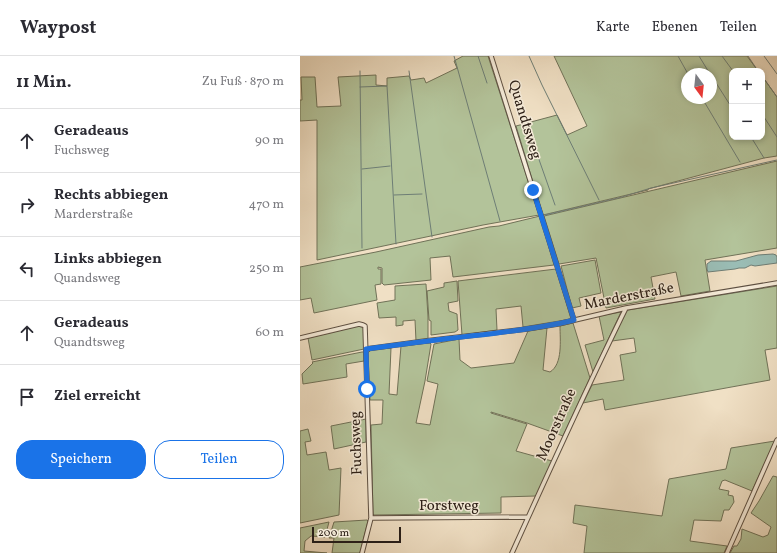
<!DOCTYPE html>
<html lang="de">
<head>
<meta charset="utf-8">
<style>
  body { margin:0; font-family:Vollkorn,serif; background:#f7f7f7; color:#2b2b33 }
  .controls { position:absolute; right:12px; top:12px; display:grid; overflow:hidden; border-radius:8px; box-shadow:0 2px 6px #0003 }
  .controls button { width:36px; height:36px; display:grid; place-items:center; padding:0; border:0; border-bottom:1px solid #e1e1e2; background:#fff; color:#2b2b33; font:20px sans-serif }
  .compass { position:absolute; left:381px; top:12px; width:36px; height:36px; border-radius:50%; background:#fff; box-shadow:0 2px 6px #0003; rotate:165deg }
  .scale { position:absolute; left:12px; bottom:10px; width:89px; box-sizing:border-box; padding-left:4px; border:2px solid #2d2017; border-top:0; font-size:11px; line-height:14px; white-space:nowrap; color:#2d2017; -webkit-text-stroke:3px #f5ebd9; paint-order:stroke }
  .stop { position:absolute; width:12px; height:12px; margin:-9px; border:3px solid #1a73e8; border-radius:50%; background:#fff }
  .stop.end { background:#1a73e8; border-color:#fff; box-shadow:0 1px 4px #0008 }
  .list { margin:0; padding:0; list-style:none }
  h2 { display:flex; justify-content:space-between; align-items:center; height:52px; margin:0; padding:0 16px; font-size:17px }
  h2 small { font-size:13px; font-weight:400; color:#7c7c81 }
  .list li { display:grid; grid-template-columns:26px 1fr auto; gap:12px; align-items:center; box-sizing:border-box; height:64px; padding:0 16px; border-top:1px solid #e1e1e2 }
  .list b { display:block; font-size:15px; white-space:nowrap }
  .list p { margin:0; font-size:13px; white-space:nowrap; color:#7c7c81 }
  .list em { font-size:13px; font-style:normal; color:#7c7c81 }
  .actions { display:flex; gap:8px; padding:12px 16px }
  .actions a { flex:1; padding:9px 0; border:1px solid #1a73e8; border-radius:16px; text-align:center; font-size:14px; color:#1a73e8 }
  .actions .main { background:#1a73e8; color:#fff }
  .icon { flex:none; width:22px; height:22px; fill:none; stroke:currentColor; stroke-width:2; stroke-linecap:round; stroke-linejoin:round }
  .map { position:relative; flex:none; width:477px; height:497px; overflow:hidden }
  header { display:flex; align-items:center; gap:24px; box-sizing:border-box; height:56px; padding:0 20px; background:#fff; border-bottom:1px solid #e1e1e2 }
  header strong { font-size:19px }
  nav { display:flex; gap:22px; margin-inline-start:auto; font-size:14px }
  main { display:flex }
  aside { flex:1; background:#fff }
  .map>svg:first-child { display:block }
</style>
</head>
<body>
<header>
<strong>Waypost</strong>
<nav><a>Karte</a><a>Ebenen</a><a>Teilen</a></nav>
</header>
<main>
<aside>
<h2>11 Min.<small>Zu Fuß · 870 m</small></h2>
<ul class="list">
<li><svg class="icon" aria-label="ahead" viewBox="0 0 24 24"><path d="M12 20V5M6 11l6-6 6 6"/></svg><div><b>Geradeaus</b><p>Fuchsweg</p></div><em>90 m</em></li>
<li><svg class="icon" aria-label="right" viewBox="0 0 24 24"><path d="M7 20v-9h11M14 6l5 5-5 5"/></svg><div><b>Rechts abbiegen</b><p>Marderstraße</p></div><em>470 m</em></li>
<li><svg class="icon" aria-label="left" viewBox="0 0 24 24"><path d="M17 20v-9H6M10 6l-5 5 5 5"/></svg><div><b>Links abbiegen</b><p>Quandsweg</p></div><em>250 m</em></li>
<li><svg class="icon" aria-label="ahead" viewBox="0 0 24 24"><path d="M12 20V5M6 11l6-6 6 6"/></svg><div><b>Geradeaus</b><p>Quandtsweg</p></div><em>60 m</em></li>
<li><svg class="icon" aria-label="arrive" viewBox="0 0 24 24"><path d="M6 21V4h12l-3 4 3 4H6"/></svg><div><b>Ziel erreicht</b></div></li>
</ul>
<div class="actions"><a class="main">Speichern</a><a>Teilen</a></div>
</aside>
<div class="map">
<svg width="477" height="497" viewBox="0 0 477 497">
  <rect width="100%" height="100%" fill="#f0e0c5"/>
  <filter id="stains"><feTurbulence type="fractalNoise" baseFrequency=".005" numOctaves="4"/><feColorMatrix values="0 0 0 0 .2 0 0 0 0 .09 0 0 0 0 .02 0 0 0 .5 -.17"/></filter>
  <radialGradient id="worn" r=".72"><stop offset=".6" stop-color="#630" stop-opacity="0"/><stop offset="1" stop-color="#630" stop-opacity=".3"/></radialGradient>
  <path fill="#b3c39a" stroke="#707258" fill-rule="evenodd" d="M163,0h25l51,159 -56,10 -166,35v-140l-17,1v-21h2l-1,-23h14l2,30 24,-1 -3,-29 38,-2v10l11,1v-8l22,-2 2,4 13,-2 2,5 31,-15 -3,-7z
    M254,0h193l11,15h-26v66h30v-61l15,21v59l-13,2 -116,31v1l-105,25 -27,-89 41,-11 10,20 20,-9zM387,18h24v24h-24z
    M477,105v87l-72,12 5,31 -29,5 -5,-24 -25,5 4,22 -49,9 -10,-50 -37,6 -15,-48z
    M240,160l14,49 -101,12 -3,-21 -20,2 1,22 -47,5 -2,-2v-15l-4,-1v2h3v15l-6,1 2,15 -63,13 -3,-15 -11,2v-33l76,-15 113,-25 10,-1z
    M295,204l6,33 -22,5 2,8 -9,2 -11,-42z
    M256,213l15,50 -48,8 -2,-21 -25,3 1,21 -35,5 -4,-54z
    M157,225l1,20 -10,2 1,8 8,3 1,16 -3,2 -24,3v-14l-2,-1 -2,-29 17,-4v-4z
    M126,228l2,33v22l-12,2 -1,-21 -12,1v4l-7,1v-9l-17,1 -2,-15 18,-3v-14z
    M477,230v62l-12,2 5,30 -165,30 -2,-11 -20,4 9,-18 32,-5 -4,-25 16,-3 -2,-14 -22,3 14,-29 2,-2z
    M321,256l-28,60 -8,-27 19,-5 -5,-24z
    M273,267l17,55 -27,58 -36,-13 -36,-11v1l36,11 -11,27 36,10 -16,35 -35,1v16l-127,2 -1,-1 -2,-89 11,-1 1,-24h-13l-2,-47 3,-3 20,-2 -2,46 8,1 4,-49 29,-3 1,1 -6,37 -9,42 14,2 8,-41 -11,-3 7,-37 25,-5 1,21 11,8 43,-5 14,-32 19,-3 -4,42 7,2c13,-8 10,-32 10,-46z
    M58,270l4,1 2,1v21l-52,11 -4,-22z
    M62,296h2v9l-18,3 1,13 -44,7 -1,-10 11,-11 -1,-1z
    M66,363v23l-32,7 -3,-23z
    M8,373l3,12 -6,1 2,13 19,-3 3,18 12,-2 -2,47 -39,8v-92z
    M475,385l-23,50 -27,-11 -3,1 -3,8 10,2 -1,4 5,1 1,6 -5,8h-5l-3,11 -27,-1 -4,21 37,5 -3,7h-140l3,-27 -14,-3 2,-18 87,11 7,-37 57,-10 5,-21z
    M473,420l4,1v76h-47l4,-7h3l4,-7 1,-10 21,8 5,-2 3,-8 -20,-14 8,-12z
    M67,464l1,1 -8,32h-28l2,-15h-5l5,-16z
    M29,466l-4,15 -14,-1 -6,5 -1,10 23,2h-27v-25z"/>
  <path fill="#9abdb5" stroke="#6e7e76" d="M473,198l3,1 1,2v6l-22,3 -4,-1 -6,3h-6l-4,1 -27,3 -1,-3v-5l4,-3h25l22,-6z"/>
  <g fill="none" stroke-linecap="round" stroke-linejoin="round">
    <path stroke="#6e7e76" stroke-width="1" d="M154,0l46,165
      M178,0l9,27
      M229,0l13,29 57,115
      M378,0l10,18
      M399,0l11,18
      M422,0l11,15
      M448,0l10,15
      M464,0l13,18
      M60,15l2,177
      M109,15l23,166
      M411,19l21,33
      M462,20l15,21
      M60,31l27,-1 9,158
      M402,42l38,64
      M462,58l15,23
      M230,78l25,71
      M451,81l13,21
      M62,113l28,-3
      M94,139l28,-1
      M245,159l77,-18 29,-9 126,-28"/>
    <g stroke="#5e5042" stroke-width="5.5">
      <path id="street" d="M191,0l83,264
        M0,282l59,-14 4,1 2,1 6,192 -9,35
        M66,293l59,-8 102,-12 31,-5 68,-16 151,-25
        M71,462l157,-1
        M212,497c37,-82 74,-164 114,-245
        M427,497l50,-113"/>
    </g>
    <use href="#street" stroke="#f5ebd9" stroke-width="3.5"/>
  </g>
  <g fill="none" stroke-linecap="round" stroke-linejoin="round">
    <path stroke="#1a73e8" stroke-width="5" d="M67,333l-1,-40c38,-5 76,-10 114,-14 31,-4 63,-7 94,-15l-41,-130"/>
  </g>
  <g text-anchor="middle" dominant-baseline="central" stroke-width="3" stroke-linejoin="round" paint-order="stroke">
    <g font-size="15" fill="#2d2017" stroke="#f5ebd9">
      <text transform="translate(224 64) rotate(73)">Quandtsweg</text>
      <text transform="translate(329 241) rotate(-11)">Marderstraße</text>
      <text transform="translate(257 369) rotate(-66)">Moorstraße</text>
      <text transform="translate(57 387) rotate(-92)">Fuchsweg</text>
      <text x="149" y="450">Forstweg</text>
    </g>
  </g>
  <rect width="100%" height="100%" filter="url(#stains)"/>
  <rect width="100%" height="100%" fill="url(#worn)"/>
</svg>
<div class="controls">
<button>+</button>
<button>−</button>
</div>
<svg class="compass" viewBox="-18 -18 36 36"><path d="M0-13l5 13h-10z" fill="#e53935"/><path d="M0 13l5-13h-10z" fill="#7c7c81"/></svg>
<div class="scale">200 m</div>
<div class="stop" style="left:67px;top:333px"></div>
<div class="stop end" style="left:233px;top:134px"></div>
</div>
</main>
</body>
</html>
